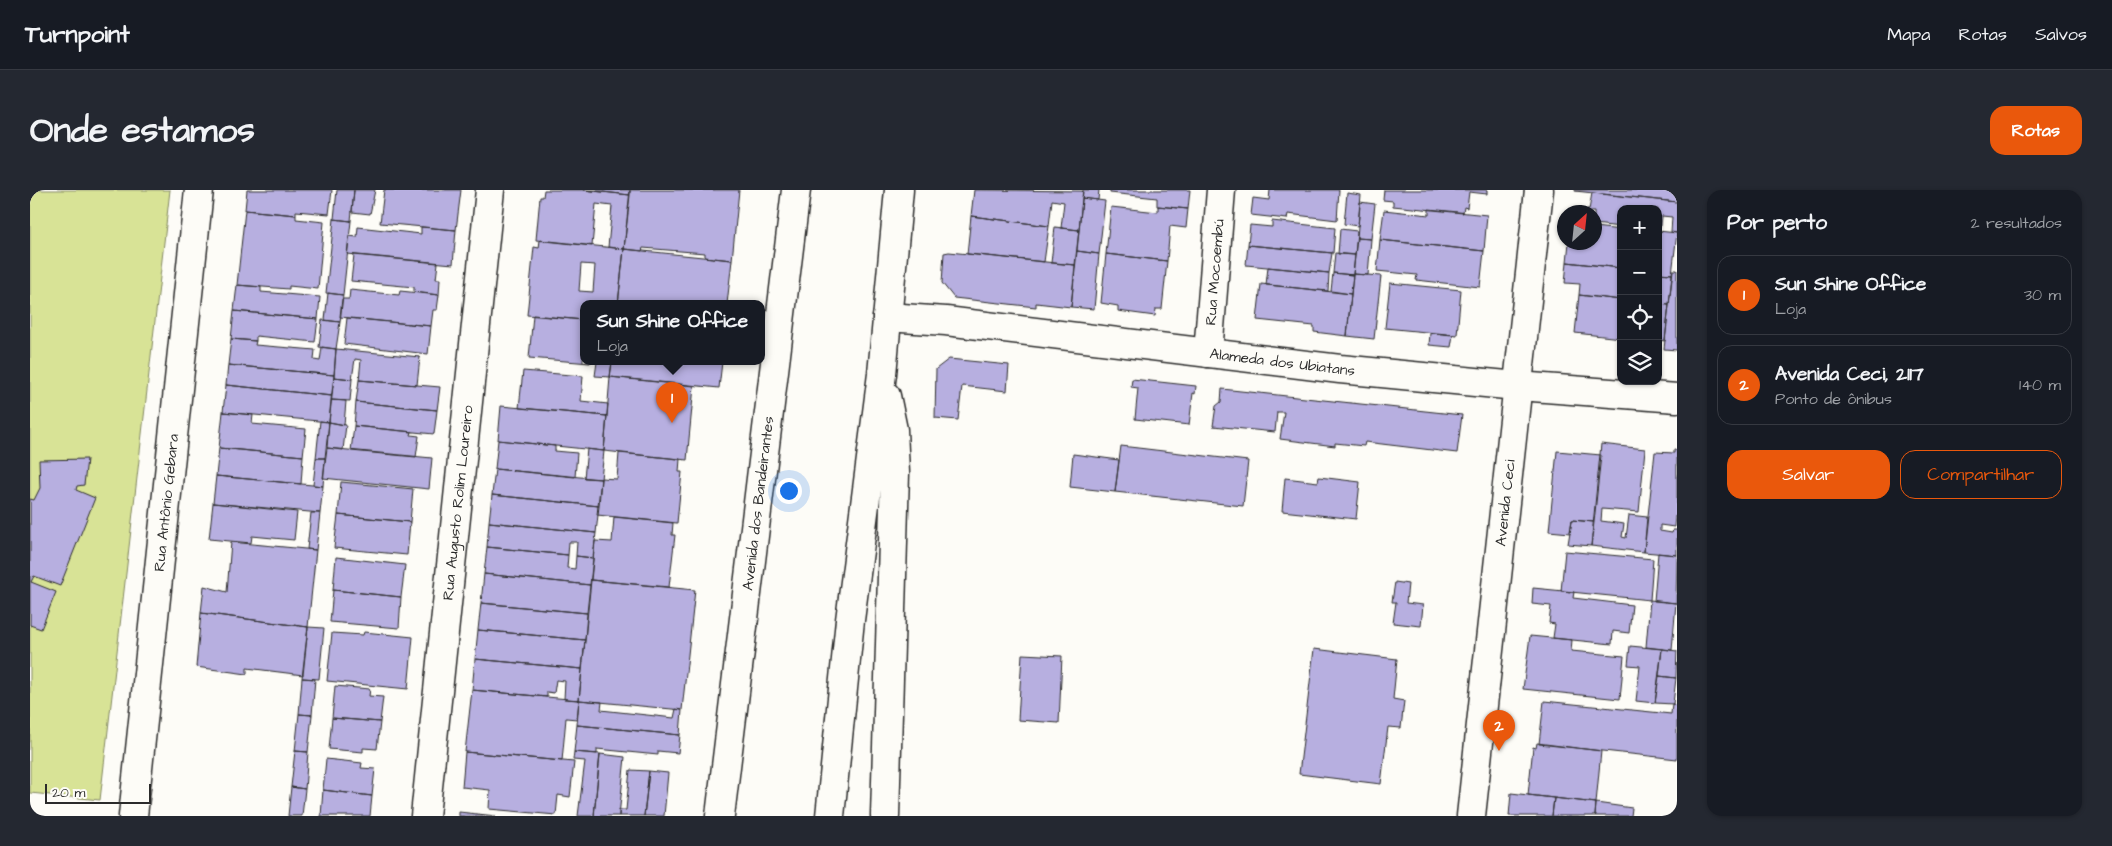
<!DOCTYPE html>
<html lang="pt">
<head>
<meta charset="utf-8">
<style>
  body { margin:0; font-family:"Architects Daughter",sans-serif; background:#242831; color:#f1f3f6 }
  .controls { position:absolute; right:15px; top:15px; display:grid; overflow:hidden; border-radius:10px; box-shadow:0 1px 4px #0004 }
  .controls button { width:45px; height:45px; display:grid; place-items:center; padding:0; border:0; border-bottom:1px solid #363941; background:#171b24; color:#f1f3f6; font:25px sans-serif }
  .compass { position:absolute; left:1527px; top:15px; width:45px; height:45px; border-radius:50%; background:#171b24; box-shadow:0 1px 4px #0004; rotate:27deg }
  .scale { position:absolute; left:15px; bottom:12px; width:106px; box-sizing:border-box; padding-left:5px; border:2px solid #2b2b2b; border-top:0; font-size:14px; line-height:18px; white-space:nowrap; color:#2b2b2b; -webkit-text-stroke:4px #fdfcf7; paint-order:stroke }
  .you { position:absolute; left:758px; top:300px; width:18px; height:18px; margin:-12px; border:4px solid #fff; border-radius:50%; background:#1a73e8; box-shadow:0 0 0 8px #1a73e833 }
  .badge { display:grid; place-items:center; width:32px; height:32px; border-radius:50%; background:#ea580c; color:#fff; font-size:16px; font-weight:700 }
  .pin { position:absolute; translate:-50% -41px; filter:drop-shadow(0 1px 2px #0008) }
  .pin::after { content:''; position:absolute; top:26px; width:18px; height:15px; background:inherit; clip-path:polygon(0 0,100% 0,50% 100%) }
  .popup { position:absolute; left:550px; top:110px; width:185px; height:65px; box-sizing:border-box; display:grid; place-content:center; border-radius:10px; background:#171b24; filter:drop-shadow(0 1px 4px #0005); font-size:16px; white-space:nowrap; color:#9ea1a6 }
  .popup b { font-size:19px; color:#f1f3f6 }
  .popup::after { content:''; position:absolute; left:50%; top:100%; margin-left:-10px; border:10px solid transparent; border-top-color:#171b24 }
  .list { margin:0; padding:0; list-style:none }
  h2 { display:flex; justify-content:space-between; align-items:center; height:65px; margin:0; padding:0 20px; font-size:21px }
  h2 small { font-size:16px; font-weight:400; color:#9ea1a6 }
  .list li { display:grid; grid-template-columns:32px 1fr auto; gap:15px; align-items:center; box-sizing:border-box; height:80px; margin:0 10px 10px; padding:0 10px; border:1px solid #363941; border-radius:15px }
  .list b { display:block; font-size:19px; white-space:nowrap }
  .list p { margin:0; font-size:16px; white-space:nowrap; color:#9ea1a6 }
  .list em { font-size:16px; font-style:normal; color:#9ea1a6 }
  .actions { display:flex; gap:10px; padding:15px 20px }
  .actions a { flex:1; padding:11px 0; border:1px solid #ea580c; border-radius:15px; text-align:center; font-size:18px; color:#ea580c }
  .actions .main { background:#ea580c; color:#fff }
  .icon { flex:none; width:28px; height:28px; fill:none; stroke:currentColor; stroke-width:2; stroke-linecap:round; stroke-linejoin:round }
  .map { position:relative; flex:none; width:1647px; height:626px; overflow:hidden; border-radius:15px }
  header { display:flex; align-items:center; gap:30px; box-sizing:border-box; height:70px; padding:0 25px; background:#171b24; border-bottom:1px solid #363941 }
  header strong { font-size:24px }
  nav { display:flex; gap:28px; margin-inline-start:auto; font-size:18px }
  .intro { display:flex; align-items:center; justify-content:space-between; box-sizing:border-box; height:120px; padding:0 30px }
  h1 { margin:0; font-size:35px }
  .button { padding:12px 22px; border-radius:15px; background:#ea580c; color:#fff; font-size:18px; font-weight:700 }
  main { display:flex; gap:30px; padding:0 30px }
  aside { flex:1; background:#171b24; border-radius:15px; box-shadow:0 1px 4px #0004 }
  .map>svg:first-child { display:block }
</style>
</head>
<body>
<header>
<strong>Turnpoint</strong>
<nav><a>Mapa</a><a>Rotas</a><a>Salvos</a></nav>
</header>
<div class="intro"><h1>Onde estamos</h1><a class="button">Rotas</a></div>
<main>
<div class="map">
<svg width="1647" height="626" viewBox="0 0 1647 626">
  <rect width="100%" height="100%" fill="#fdfcf7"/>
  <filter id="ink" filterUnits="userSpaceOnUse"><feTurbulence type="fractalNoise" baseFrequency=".02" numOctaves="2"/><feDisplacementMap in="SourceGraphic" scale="10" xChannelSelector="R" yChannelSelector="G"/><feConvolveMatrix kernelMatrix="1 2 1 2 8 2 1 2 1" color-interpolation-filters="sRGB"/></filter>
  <g filter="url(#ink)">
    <path fill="#d8e396" stroke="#828760" d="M0,0h140l-70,610 -70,-7z"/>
    <path fill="#b7afe0" stroke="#2b2b2b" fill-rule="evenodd" d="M217,0h85l-3,24 -33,-3v4l-51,-5z
      M307,0h17l-3,31 -17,-2z
      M324,0h21l-5,24 -18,-2z
      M354,0h77l-5,40 -76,-7z
      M514,0h40l46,5 -6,54 -16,-2 4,-41 -16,-2 -4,42 -56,-6 4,-43h3z
      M554,0h46v5z
      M600,0h109l-7,70 -27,-3v-4l-62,-5 -1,3 -18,-2z
      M944,0l109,1 -4,39 -18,-2 3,-26 -12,-2 -3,26 -78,-10z
      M1069,0l-1,10 -16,-2 1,-8z
      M1080,0h80l-2,19 -31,-3v-8l-47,-5z
      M1240,0h69l-2,30 -49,-6 -1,5 -36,-4 2,-17 16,2z
      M1354,0h103v4l-18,-2 -2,16 -3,-1 -1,6 -70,-7v-5l-10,-1z
      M1545,0h102v12l-102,-11z
      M1317,3l14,2 -3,31 -14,-2z
      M1562,3l85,9v31l-6,-1 1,-15 -10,-1 -1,10h-3v-17h-37v18l-27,-3v-12h-22l1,-4 16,2z
      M1052,8l23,3 -6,53 -22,-3z
      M1330,12l15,2 -4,35 -14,-1z
      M1128,16l30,3 -2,19 -16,-2 -3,35 -61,-7 5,-47 47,5z
      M1399,19l58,6 -3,36 -104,-11 4,-30 45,5z
      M215,20l51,5v4l28,3 -6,67 -29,-3v3l-52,-4z
      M941,26l78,10 -5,36 -77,-8z
      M304,29l17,2 -8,74 -17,-2z
      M1242,31l63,7 -2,25 -85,-8 2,-20 22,2z
      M328,37l63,7v-7l35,3 -3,34 -106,-10 2,-18 8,1z
      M1025,37l24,3 -4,35 -24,-2z
      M1564,37l27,3v38l-54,-6 2,-20h25z
      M1310,39l17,2 -2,24 -17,-1z
      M1628,41l19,2 -5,41 -14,-1z
      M1327,48l14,1 -3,36 -15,-1z
      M510,50l84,9 -6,55h-35v16l-56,-5 7,-68 5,1zM551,74l14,1 -2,27 -14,-1z
      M1350,50l104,11 -4,36 -64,-7 1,-5 -40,-4z
      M1218,55l84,8 -3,20 -83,-8z
      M594,59l108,11 -5,44h-109z
      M1047,61l22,3 -5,55 -23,-2z
      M919,62l126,13 -4,42 -35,-4v4l-82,-9 -12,-15 2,-30z
      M1305,63l20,2 -2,20 -20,-2z
      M1076,64l61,7 -5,48h-6l-1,7 -37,-5v-5l-17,-3z
      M324,65l84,8 -2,16h4l-1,16 -25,-3v-5l-63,-6z
      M1537,72l54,6v32l-42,-5 1,-11 -15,-1z
      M1238,77l61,6 -1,18 -62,-6z
      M1643,80h4v80l-13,-1z
      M1303,83l20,2 -2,19 -20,-3z
      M1628,83l14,1 -3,31 -11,-1z
      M1323,84l28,2 -7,63 -27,-3z
      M1360,93l71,7 -4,45 -72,-7z
      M1231,94l90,10 -4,42 -33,-4v-6l-57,-6z
      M207,95l24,2v5l59,5 -2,22 -84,-8z
      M320,100l49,5 1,-4 39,4 -2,15h-4l-2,16 -91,-9 2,-18h7z
      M298,103l15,2 -3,27 -15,-2z
      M1549,105l42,5v38l-46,-5z
      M1628,114l11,1 -4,36 -7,-1z
      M204,121l84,8 -3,23 -59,-6v5l-25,-2z
      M503,125l50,5v42h8l-1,1 -61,-5z
      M317,128l84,8 -3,28 -84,-10z
      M292,130l18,2 -4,27 -17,-2z
      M1400,143l23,2 -2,12 -22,-2z
      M201,149l25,2 -1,4 60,5 -1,10 6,1 2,-14 14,2 -2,26 -106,-10z
      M306,159l84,8 -3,28 -58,-5 2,-20 -6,-1 -3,20 -18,-2z
      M919,169l60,6 -2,26 -45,-5 -4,34 -23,-2 1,-49z
      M567,172h15l-2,15 -15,-1z
      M582,172h110l-3,26 -109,-11z
      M198,175l106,10 -2,21 -106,-11z
      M493,181l60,5 -2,25 27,3 -1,12 -88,-8z
      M304,187l18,2 -2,22 -19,-1z
      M580,187l84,9 -7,74 -83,-9z
      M1102,189l64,7 -1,8 -2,-1 -4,32 -54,-6 3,-31 -7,-1z
      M329,190l81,7 -3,23 -81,-8z
      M196,195l106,11 -3,26 -106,-10z
      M1192,199l240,26 -5,38 -92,-11 -1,4 -29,-3v3l-55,-7 4,-27h-7l-2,20 -62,-6 3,-20 5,-4z
      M301,210l15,1 -2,24 -15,-3z
      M326,212l81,8 -3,24 -80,-8z
      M471,216l106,10 -3,35 -106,-11z
      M193,222l30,3 -1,9 54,5 -3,27 -84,-8z
      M290,231l9,1 -4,36h-9z
      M299,232l17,3 -3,25 -16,-2z
      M324,236l58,6 -1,3 8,1 -3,21 -65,-6z
      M468,250l57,6v5l22,2 -2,24 -80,-8z
      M1571,254l44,5 -6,63 -37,-3 -1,12 23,3 -2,13 4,1 3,-23 18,2 -3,35 -53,-6z
      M1091,256l127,15 -5,45 -128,-14z
      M189,258l84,8 -2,28 -85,-8z
      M297,258l105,10 -3,31 -106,-11z
      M557,259l17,2 -3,28 -17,-1z
      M1644,260h3v67l-2,-1 -1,11 -14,-2v6l12,2 1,-3h4v25l-33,-3 11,-100 19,1z
      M1527,261l44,4 -7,67 -22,-2 -2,13 -21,-2z
      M589,263l61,6 -1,13h3l-5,51 -80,-8 4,-37 16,1z
      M1043,264l46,6 -4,32 -45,-5z
      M286,268h9l-2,28 -10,-1z
      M57,269l-3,26 -7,1 -1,4 19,8 -35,88 -26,-10 -3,6 25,10 -15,37 -11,-4v-126l4,1 6,-12 -1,-28z
      M465,279l106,10 -2,27 -107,-11z
      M186,286l107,10 -3,27 -107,-10z
      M1289,287l41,5 -4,37 -74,-8 3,-33 33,4z
      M311,292l72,7 -3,33 -72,-7z
      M462,305l107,11 -3,27 -107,-11z
      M183,313l84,9 -3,28 -42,-4 -1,7 -42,-4z
      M281,323h9l-4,37 -9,-1z
      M308,325l72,7 -3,33 -73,-7z
      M584,327l59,6 -1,12h3l-6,52 -78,-7 4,-39 17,1z
      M1542,330l22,2 -3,24 -23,-2z
      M459,332l107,11 -3,25 -17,-2 1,-14h-8l-1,13 -81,-8z
      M201,352l85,8 -8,77 -107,-14 3,-27 23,6z
      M457,357l81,8 -1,13 8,1 1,-13 17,2 -3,27 -106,-11z
      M1535,361l88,8 -3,41 -89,-9z
      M1628,363l19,2 -1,48 -22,-2z
      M306,367l69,8 -4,32 -68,-7z
      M454,384l106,11 -3,28 -106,-10z
      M561,390l104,10 -13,120 -103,-10z
      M1365,392l13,2 -2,19 17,2 -2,21 -28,-3 3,-21h-4z
      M1503,398l41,4 -1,6 59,7 -3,28 -16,-2 -1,13 -59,-6 2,-14 -6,-1 2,-17 -19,-2z
      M303,400l68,7 -2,31 -69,-6z
      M1620,410l26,3 -4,47 -26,-3z
      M451,413l106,10 -2,27 -107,-10z
      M171,423l107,14 -5,48 -56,-7v6l-51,-7z
      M278,437l16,1 -5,51 -17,-1z
      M448,440l107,10 -3,29 -107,-10z
      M334,442l49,5 -5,52 -81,-8 5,-48 31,2z
      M1500,446l42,4 -1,11 53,5 -4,43 -97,-10z
      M1600,456l32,3 -7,54 -19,-2 4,-35 -12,-1z
      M1284,459l83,10 -4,40 11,2 -3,27 -13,-1 -7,57 -82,-10z
      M1632,459l15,2 -1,27 -17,-2z
      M992,464l40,2 -3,67 -41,-3z
      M445,469l107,10 -3,31 -15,-1 1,-18 -9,-1 -2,13 -7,-1v5l-75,-7z
      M1629,486l17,2 -3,26 -18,-1z
      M272,488l13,1 -3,36 -13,-1z
      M305,496l35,3 -1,7 14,1 -3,25 -48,-4z
      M442,500l107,10 -2,19 -11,-1 -4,43 -97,-9z
      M549,510l23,2 -1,8 73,8 2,-9 6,1 -2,25 -103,-10z
      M1514,511l127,13 1,-10 5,1v54l-138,-15z
      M269,524l13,1 -4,37 -13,-1z
      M302,528l48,4 -3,27 -14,-1v4l-34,-3z
      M547,535l103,10 -2,18 -20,-2v4l-61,-6v5l-23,-2z
      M1507,553l64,8 -5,52 -68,-8 5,-48 3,1z
      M265,561l13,1 -3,37 -14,-2z
      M435,562l109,10 -4,35 -12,-2 -2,20 -67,-6 1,-19 -28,-3z
      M544,562l26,2 -6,62h-16l7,-55 -12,-1z
      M570,564l25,3 -6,59h-25z
      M296,569l36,4 -1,5 14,1 -3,27 -49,-6z
      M600,580l19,1 -5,45h-25v-6h7z
      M619,581l19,2 -4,43h-20z
      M261,597l14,2 -3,27h-14z
      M293,600l49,6 -2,20h-49z
      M1481,603l43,5 -2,18h-43z
      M1524,608l42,5 -1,13h-43z
      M1566,613l36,5 -1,8h-36z
      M429,622l37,4h-37z"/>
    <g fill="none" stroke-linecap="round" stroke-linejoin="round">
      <g stroke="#2b2b2b" stroke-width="31">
        <g id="minor">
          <path id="s1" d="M857,127l59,4 394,48 177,17 160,12"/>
          <path id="s2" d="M1178,163l13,-163"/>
          <path id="s3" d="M103,626l66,-626"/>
          <path id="s4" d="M395,626l65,-626"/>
        </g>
      </g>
      <g stroke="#2b2b2b" stroke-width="31">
        <g id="tertiary">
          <path id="s5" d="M1441,626l68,-626"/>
        </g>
      </g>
      <g stroke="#2b2b2b" stroke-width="31">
        <g id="trunk">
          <path id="s6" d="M690,626l76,-626"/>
          <path d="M800,626l20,-196 32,-246 17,-184"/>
          <path d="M855,626l10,-343 -2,-43 -7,-34"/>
        </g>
      </g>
      <use href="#minor" stroke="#fdfcf7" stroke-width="28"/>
      <use href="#tertiary" stroke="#fdfcf7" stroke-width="28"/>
      <use href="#trunk" stroke="#fdfcf7" stroke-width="28"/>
    </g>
  </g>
  <g text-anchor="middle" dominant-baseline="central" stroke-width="4" stroke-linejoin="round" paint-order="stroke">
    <g font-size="15" fill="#2b2b2b" stroke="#fdfcf7">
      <text stroke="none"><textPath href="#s2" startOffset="81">Rua Mocoembú</textPath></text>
      <text stroke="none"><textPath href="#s1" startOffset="398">Alameda dos Ubiatans</textPath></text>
      <text stroke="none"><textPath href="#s3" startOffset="315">Rua Antônio Gebara</textPath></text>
      <text stroke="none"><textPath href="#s4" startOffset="315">Rua Augusto Rolim Loureiro</textPath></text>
      <text stroke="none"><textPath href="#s6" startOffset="315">Avenida dos Bandeirantes</textPath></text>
      <text stroke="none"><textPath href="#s5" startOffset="315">Avenida Ceci</textPath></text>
    </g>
  </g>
</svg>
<div class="controls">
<button>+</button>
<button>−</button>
<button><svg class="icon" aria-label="locate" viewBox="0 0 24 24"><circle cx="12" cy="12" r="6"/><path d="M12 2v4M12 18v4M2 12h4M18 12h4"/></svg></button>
<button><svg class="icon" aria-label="layers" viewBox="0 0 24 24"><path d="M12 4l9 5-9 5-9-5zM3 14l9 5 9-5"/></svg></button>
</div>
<svg class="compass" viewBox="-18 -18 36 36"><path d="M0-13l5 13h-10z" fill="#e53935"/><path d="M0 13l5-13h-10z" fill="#9ea1a6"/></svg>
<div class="scale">20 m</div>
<div class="you"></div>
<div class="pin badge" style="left:642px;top:233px">1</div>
<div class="popup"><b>Sun Shine Office</b>Loja</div>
<div class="pin badge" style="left:1469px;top:561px">2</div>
</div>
<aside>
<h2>Por perto<small>2 resultados</small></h2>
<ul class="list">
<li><span class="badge">1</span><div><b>Sun Shine Office</b><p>Loja</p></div><em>30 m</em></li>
<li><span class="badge">2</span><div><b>Avenida Ceci, 2117</b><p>Ponto de ônibus</p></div><em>140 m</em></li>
</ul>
<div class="actions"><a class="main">Salvar</a><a>Compartilhar</a></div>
</aside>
</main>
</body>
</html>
